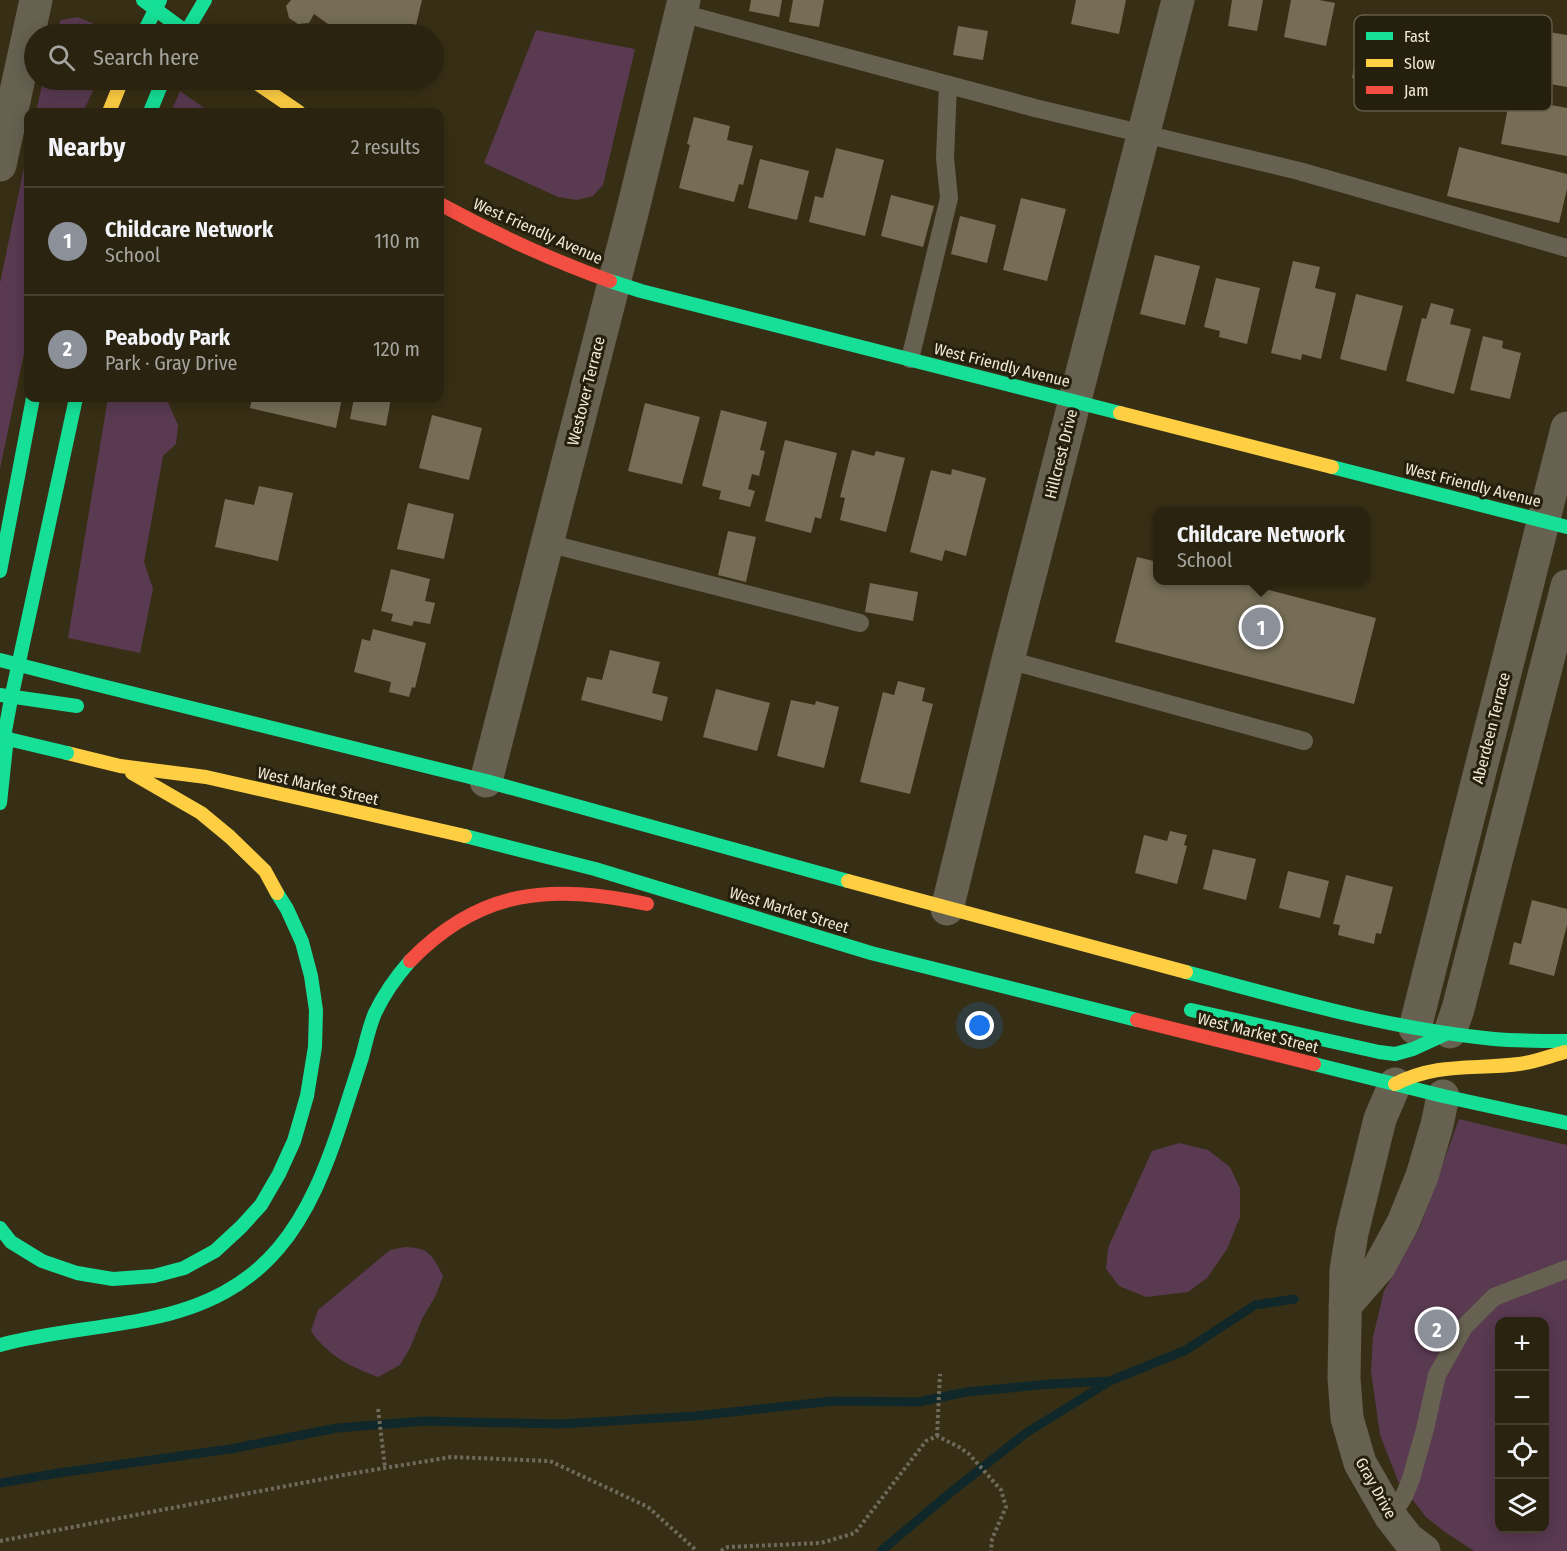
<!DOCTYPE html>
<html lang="en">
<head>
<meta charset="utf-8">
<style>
  body { margin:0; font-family:"Fira Sans Condensed",sans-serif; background:#352f1e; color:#f1f3f6 }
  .controls { position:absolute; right:18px; bottom:18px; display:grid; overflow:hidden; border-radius:12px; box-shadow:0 3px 15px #0003 }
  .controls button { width:54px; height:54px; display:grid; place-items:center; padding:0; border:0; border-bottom:2px solid #454030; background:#292310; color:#f1f3f6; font:30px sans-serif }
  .you { position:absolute; left:980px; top:1026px; width:21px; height:21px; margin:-15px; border:4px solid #fff; border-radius:50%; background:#1a73e8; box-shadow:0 0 0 9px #1a73e833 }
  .badge { display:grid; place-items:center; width:39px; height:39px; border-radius:50%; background:#8c9099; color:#fff; font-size:20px; font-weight:700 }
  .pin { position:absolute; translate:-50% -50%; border:3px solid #fff; box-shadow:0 2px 6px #0006 }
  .popup { position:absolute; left:1153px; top:507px; width:216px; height:78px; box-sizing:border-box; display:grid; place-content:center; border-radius:12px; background:#292310; filter:drop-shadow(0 2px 4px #0005); font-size:20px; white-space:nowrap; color:#a5a49f }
  .popup b { font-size:22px; color:#f1f3f6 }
  .popup::after { content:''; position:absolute; left:50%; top:100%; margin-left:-12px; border:12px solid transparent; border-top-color:#292310 }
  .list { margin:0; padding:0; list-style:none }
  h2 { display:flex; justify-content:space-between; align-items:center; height:78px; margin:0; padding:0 24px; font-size:26px }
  h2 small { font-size:20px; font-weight:400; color:#a5a49f }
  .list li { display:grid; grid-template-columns:39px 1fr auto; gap:18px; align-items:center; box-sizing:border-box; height:108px; padding:0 24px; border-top:2px solid #454030 }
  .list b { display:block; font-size:22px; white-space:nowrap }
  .list p { margin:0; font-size:20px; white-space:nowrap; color:#a5a49f }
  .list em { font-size:20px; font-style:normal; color:#a5a49f }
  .icon { flex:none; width:33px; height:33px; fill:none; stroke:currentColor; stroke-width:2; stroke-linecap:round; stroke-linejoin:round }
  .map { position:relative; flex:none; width:1567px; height:1551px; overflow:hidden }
  .search { position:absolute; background:#292310; box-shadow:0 3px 15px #0003; left:24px; top:24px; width:420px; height:66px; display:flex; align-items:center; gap:15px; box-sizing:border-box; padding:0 21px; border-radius:33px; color:#a5a49f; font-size:22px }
  .panel { position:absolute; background:#292310; box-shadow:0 3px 15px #0003; left:24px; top:108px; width:420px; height:294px; border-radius:12px }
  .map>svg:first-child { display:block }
</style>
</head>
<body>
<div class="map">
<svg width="1567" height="1551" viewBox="0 0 1567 1551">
  <rect width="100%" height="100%" fill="#372f15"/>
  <path fill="#593a51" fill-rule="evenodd" d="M78,17l16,7 14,10h-55l8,-14z
    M536,30l99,19 -32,136 -10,11 -16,4 -19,-3 -74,-34z
    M43,80h55l-15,32h-47z
    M180,91l30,21h-39z
    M28,148v186l-28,135v-186z
    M108,398h58l12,27 -2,19 -13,12 -19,106 9,27 -13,64 -72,-15z
    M1459,1119l108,26v406h-93l-29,-19 -19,-15 -28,-36 -18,-46 -9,-64 2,-34 11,-46 36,-64zM1500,1322h44v206h-44z
    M1179,1143l29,7 22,17 10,21v29l-13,32 -20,29 -19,14 -42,5 -27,-11 -13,-17 2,-21 44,-97z
    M405,1247c25,1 27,8 38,29l-7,19 -14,24 -12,29 -10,17 -22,12c-28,-11 -49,-20 -67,-46l7,-21 72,-60z"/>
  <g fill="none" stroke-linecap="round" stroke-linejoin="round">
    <path stroke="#102829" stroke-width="9" d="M0,1483l59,-10 171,-24 107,-21 87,-7 136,3 135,-8 138,-15 85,1 48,-10 85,-8 59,-3
      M881,1551l69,-58 76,-60 84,-52 76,-31 69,-45 39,-6"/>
  </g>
  <path fill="#756d55" d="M291,0h131l-8,34h-72l-28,-20 -5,9 -11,1 -9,-6 -3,-12z
    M751,0h31l-3,17 -30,-6z
    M793,0h31l-5,27 -30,-5z
    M1076,0h50l-7,34 -48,-10z
    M1232,0h31l-6,31 -29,-5z
    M1291,0h28l16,3 -9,43 -42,-9z
    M1363,14l53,10 -12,63 -52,-9z
    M958,26l30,5 -5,29 -30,-5z
    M1537,30l30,5v52l-39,-7z
    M1510,97l57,11v48l-66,-12z
    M694,117l36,9 -3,14 26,6 -10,39 -4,-1 -5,18 -55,-14 11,-43 -3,-1z
    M1459,147l108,27v15l-8,34 -112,-27z
    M836,148l48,12 -19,76 -56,-14 6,-26 8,2z
    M760,159l49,12 -12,49 -49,-12z
    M891,195l43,11 -11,41 -42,-11z
    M1021,198l45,11 -19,72 -44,-11z
    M960,216l36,9 -9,38 -36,-9z
    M1155,255l45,11 -15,59 -45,-11z
    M1293,261l27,6 -5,21 21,5 -15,66 -19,-5 -1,6 -30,-7z
    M1216,278l44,10 -13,56 -28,-7 1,-6 -16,-4z
    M1356,294l47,12 -17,65 -46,-12z
    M1431,303l23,6 -4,15 21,5 -17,65 -48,-13 16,-63 4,1z
    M1483,336l20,5 -1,7 19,5 -11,46 -40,-9z
    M252,398h90l-6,30 -86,-20z
    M354,398h37l-5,28 -36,-7z
    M645,403l55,14 -18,67 -54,-13z
    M721,410l46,12 -7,28 5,1 -6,25 -7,-2 -4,15 7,2 -5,16 -31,-8 2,-8 -19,-5z
    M432,415l50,13 -13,52 -50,-12z
    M785,440l52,13 -16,66 -6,-2 -4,16 -46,-12z
    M852,450l22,6 2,-5 29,7 -19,74 -46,-12 5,-22 -5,-1z
    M952,469l34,9 -20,78 -21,-6 -3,11 -32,-9 21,-82 20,5z
    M259,486l34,7 -15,68 -63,-14 10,-48 29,6z
    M408,503l46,11 -10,45 -47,-10z
    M728,531l28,6 -10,45 -28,-7z
    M1137,557l21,5v18h73l145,38 -22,86 -239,-62z
    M391,569l39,10 -5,22 10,2 -5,21 -16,-3 -2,5 -21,-5 2,-7 -12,-3z
    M870,583l48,9 -5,29 -48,-9z
    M373,629l53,14 -11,45 -3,-1 -3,10 -20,-5 2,-10 -37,-10 8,-33 8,2z
    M610,650l50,12 -8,31 16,4 -6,24 -81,-21 6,-23 15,3z
    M898,681l27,7 -3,13 11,3 -23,90 -50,-12 23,-90 11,3z
    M716,689l54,14 -13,48 -54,-14z
    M791,700l24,5 1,-4 23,6 -15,61 -47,-12z
    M1170,831l17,4 -3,10 3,1 -10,38 -42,-11 9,-38 23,6z
    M1213,849l43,10 -10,41 -43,-11z
    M1288,871l41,10 -9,37 -41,-10z
    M1346,875l47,12 -12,47 -5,-1 -2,11 -36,-9 2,-10 -7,-1z
    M1532,900l35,9v16l-13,51 -45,-12 5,-22 7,2z"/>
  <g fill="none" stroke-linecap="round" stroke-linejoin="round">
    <path stroke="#6f6a5b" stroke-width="4" stroke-dasharray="3 3" stroke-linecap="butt" d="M378,1409l7,58
      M937,1436l3,-62
      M0,1541l349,-67 102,-17 99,4 98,46 49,44
      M721,1551l7,-4 93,-4 34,-10 71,-92 11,-5 22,11 10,7 32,36 5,17 -14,32 -1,12"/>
    <path stroke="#676151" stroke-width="18" d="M681,13l354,95 264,63 268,77
      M910,359l39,-161 -4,-40 3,-73
      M547,543l313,80
      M1008,660l296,81
      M1391,1517l13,-21 7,-17 14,-50 12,-54 27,-48 30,-30 73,-28"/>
    <path stroke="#676151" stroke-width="33" d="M0,165l36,-165
      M486,781l146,-568 52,-213
      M947,909l61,-249 170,-660
      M1415,1028l152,-600
      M1450,1032l8,-23 109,-423
      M1395,1084l-15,35 -28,114 -6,37 -2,108 3,40 13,45 31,54 17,22 16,12
      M1345,1306l34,-39 24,-44 19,-47 15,-51 6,-29"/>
    <path stroke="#16e098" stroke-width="14" d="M143,34l17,-34
      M185,34l20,-34
      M150,112l13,-32
      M610,281l31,10 479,122
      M1332,467l235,60
      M0,571l33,-173
      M86,682l400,99 362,100
      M0,758l11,-59 65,-301
      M0,803l7,-66
      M465,836l130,33 276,84 266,67
      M1186,972c101,27 203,57 308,67 24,2 49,2 73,2
      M1191,1010l188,42 16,2 18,-5 35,-16
      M1314,1064l129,32 124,27
      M0,1228l11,14 31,19 35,12 36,6 41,-3 30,-8 31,-17 26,-24 20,-22 18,-31 15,-33 13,-45 8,-49 1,-37 -5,-34 -9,-34 -15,-33 -10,-16
      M0,1345c48,-13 98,-16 147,-26 123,-24 162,-96 197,-206 6,-19 12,-37 18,-56 4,-15 7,-30 13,-44 9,-19 21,-36 35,-52"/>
    <path stroke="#ffcf43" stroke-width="14" d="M252,80l47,32
      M109,112l13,-32
      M1120,413l212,54
      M67,753l53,13 86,11 259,59
      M132,773l69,40 29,24 35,34 12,22
      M848,881l338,91
      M1395,1084c44,-22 78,-14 124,-20 16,-2 31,-8 46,-12"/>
    <path stroke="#f24e42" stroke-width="14" d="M440,204c55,30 111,56 170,77
      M410,961c71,-73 142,-77 237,-57
      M1137,1020l177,44"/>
    <path stroke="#16e098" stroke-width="14" d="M143,0l46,34
      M0,660l86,22
      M0,695l77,11
      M0,737l67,16"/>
  </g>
  <g text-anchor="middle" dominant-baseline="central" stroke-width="6" stroke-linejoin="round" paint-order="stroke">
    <g font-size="16" fill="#f1e9d2" stroke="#251f0d">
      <text transform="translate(538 231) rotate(24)">West Friendly Avenue</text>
      <text transform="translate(1002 365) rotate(14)">West Friendly Avenue</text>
      <text transform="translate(586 391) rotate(-76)">Westover Terrace</text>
      <text transform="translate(1061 454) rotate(-76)">Hillcrest Drive</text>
      <text transform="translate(1473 485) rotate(14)">West Friendly Avenue</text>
      <text transform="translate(1491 728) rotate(-76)">Aberdeen Terrace</text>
      <text transform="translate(318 786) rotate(13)">West Market Street</text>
      <text transform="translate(789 910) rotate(17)">West Market Street</text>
      <text transform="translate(1258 1033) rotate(14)">West Market Street</text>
      <text transform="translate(1376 1488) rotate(61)">Gray Drive</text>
    </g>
  </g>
  <rect x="1354" y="15" width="198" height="96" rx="9" fill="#251f0d" stroke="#625c48" stroke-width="1.5"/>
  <rect x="1366" y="32" width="27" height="8" fill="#16e098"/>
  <rect x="1366" y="59" width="27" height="8" fill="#ffcf43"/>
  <rect x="1366" y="86" width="27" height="8" fill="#f24e42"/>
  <g font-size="16" fill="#f1e9d2">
    <text x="1404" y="42">Fast</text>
    <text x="1404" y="69">Slow</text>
    <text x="1404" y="96">Jam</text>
  </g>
</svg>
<div class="controls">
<button>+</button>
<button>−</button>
<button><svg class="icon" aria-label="locate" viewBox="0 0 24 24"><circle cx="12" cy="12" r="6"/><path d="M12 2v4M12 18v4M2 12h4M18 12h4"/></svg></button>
<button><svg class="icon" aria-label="layers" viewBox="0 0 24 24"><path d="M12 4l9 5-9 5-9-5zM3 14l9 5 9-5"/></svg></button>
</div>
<div class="you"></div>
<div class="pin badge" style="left:1261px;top:627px">1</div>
<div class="popup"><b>Childcare Network</b>School</div>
<div class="pin badge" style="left:1437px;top:1329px">2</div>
<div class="search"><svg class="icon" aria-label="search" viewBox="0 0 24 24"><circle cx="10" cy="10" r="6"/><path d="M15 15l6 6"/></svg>Search here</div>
<section class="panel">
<h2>Nearby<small>2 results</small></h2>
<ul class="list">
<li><span class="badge">1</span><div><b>Childcare Network</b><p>School</p></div><em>110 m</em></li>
<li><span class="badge">2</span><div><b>Peabody Park</b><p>Park · Gray Drive</p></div><em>120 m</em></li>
</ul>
</section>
</div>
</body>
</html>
